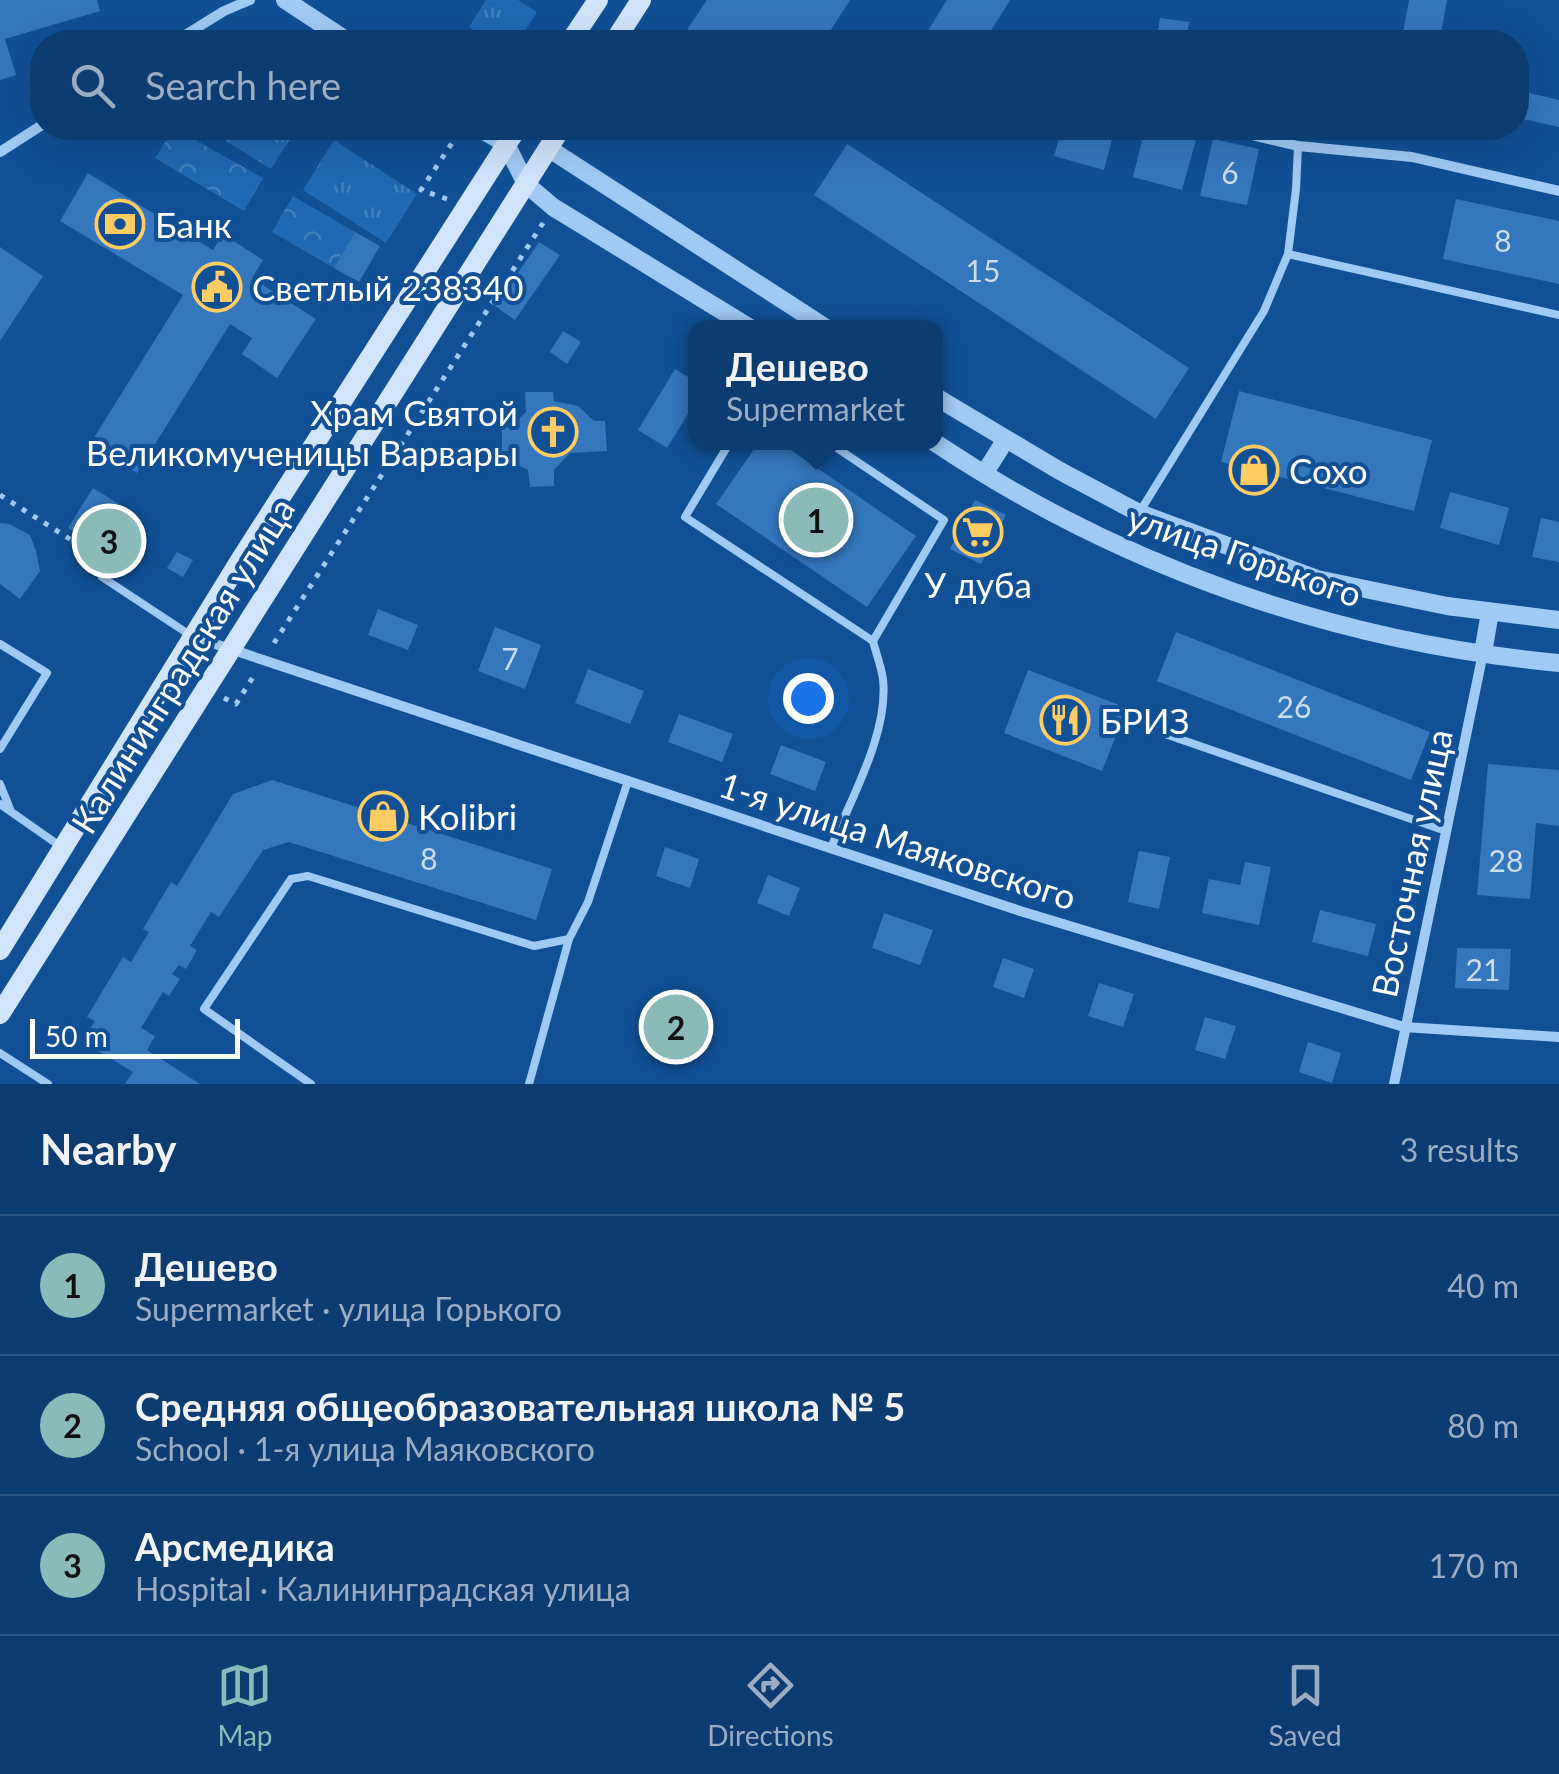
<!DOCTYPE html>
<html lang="en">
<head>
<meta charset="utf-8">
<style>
  body { margin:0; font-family:Lato,sans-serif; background:#1b4778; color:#f1f3f6 }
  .scale { position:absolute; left:30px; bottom:25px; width:210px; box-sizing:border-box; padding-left:10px; border:5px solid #fff; border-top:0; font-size:28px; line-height:35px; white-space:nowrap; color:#fff; -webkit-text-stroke:8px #115095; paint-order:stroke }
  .you { position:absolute; left:808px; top:698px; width:35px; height:35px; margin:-25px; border:8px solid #fff; border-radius:50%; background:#1a73e8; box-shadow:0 0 0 15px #1a73e833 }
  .badge { display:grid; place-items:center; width:65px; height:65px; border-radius:50%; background:#8bbbb9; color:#111; font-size:32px; font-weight:700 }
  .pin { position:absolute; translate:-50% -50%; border:5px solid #fff; box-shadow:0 2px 10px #0006 }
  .popup { position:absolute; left:688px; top:320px; width:255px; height:130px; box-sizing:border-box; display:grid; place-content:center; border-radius:20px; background:#0d3c70; filter:drop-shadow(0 2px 8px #0005); font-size:32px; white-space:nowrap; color:#9aadc3 }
  .popup b { font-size:38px; color:#f1f3f6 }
  .popup::after { content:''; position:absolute; left:50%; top:100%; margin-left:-20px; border:20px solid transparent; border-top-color:#0d3c70 }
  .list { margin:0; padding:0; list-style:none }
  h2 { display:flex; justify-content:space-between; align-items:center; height:130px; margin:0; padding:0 40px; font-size:42px }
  h2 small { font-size:32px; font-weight:400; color:#9aadc3 }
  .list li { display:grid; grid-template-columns:65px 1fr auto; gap:30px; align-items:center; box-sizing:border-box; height:140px; padding:0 40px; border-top:2px solid #2d5683 }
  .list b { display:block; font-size:38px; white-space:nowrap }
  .list p { margin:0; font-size:32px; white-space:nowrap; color:#9aadc3 }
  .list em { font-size:32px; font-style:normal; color:#9aadc3 }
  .icon { flex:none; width:55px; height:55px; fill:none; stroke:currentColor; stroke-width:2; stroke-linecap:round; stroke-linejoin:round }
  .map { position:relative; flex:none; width:1559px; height:1084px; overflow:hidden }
  .search { position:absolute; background:#0d3c70; box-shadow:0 10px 40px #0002; left:30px; right:30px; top:30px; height:110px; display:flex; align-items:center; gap:25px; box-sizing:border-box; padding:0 35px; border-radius:40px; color:#9aadc3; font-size:38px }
  .sheet { height:550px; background:#0d3c70 }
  nav { display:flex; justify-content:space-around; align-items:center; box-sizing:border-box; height:140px; border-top:2px solid #2d5683; background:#0d3c70; font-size:28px; color:#9aadc3 }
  nav a { display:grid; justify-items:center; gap:5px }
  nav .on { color:#8bbbb9 }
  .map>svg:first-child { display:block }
</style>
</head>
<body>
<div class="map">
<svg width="1559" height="1084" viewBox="0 0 1559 1084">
  <defs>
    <pattern id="grass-tufts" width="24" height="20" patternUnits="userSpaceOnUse" patternTransform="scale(2.5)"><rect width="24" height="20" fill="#2068b3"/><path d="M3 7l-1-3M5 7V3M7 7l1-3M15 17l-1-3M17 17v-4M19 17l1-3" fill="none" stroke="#417fbe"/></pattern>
    <pattern id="forest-crowns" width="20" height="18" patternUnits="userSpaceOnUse" patternTransform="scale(2.5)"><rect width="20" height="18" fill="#2068b3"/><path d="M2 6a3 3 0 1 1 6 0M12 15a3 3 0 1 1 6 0" fill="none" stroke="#417fbe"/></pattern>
  </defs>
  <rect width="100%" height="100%" fill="#115095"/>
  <path fill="url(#grass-tufts)" d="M486,0h32l19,12 -19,30h-24l-25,-15z
    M205,128h92l-26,41z
    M334,140l83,54 -31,49 -83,-53z"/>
  <path fill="url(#forest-crowns)" d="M174,128l89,50 -19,33 -89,-53z
    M293,196l62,36 -21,36 -62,-36z"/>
  <path fill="#3577bc" d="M0,0h97l3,11 -95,28 11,36 -16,5z
    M707,0h143l-27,42h-144z
    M947,0h63l-26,42h-63z
    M1409,0h38l-7,39 -37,-6z
    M1160,18l29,4 -3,20h-30z
    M1529,93l30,7v27l-36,-8z
    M1062,128h53l-11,42 -50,-14z
    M1145,128h18l34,8 -15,54 -49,-13z
    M1213,139l46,10 -12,56 -47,-9z
    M847,144l342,224 -33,51 -342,-224z
    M88,173l125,77 10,-16 40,26 -11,18 64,41 -39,59 -35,-24 10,-16 -22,-14 -93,149 -47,-29 93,-149 -123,-74z
    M1456,199l103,22v63l-116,-25z
    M355,232l25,14 -21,36 -25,-14z
    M539,242l21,13 -45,65 -20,-14z
    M0,247l43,29 -43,65z
    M563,331l18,11 -14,22 -17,-12z
    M675,369l21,13v19l-29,47 -29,-18z
    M1239,391l193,49 -18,71 -193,-49z
    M525,392h28l1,9 24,5 16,15h11l2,30 -37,2 -16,17v16l-24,1 -2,-17 -8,-4 -9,-15h-9v-24h8l16,-15z
    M759,442h20l137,94 -49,71 -151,-103z
    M93,488l36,22 -26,41 -35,-23z
    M1450,492l59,16 -10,37 -59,-17z
    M975,500l31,15 -25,49 -31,-15z
    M1541,518l18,4v40l-27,-5z
    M0,523l9,1 21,11 6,16 4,20 -20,28 -20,-15z
    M177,552l16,8 -10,17 -16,-9z
    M378,609l40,16 -10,25 -40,-15z
    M495,627l46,18 -16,44 -47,-18z
    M1176,632l254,100 -19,48 -254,-99z
    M588,669l56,22 -14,33 -55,-21z
    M1028,670l99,38 -25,63 -98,-38z
    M679,714l54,20 -11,28 -54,-20z
    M781,745l45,17 -11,29 -45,-17z
    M1488,764l71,6v56l-23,-3 -6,76 -53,-4z
    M272,780l280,89 -16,51 -247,-78 -26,8 -44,67 -8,-5 -21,34 7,4 -11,19 -7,-4 -7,9 8,5 -11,17 -6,-4 -22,36 14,8 -8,14 53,34h-75l8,-12 -51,-31 13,-20 -8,-4 36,-60 8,5 18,-30 -6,-3 28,-47 6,4 56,-92z
    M665,847l34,12 -9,29 -34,-12z
    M1139,851l31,6 -11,52 -31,-7z
    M1245,862l26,5 -12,58 -57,-12 7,-34 31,6z
    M768,875l32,13 -11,28 -32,-13z
    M1320,910l56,14 -8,32 -56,-14z
    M884,913l49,17 -13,35 -48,-17z
    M1457,948l54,1 -2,41 -54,-2z
    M1003,958l31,11 -10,29 -31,-11z
    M1099,983l35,11 -11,33 -35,-11z
    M1205,1017l31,9 -11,33 -30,-9z
    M1308,1042l33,11 -9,30 -33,-11z"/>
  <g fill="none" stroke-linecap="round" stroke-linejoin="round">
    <path stroke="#a0c9f3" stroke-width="5" stroke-dasharray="5 8" stroke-linecap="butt" d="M447,199l-26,-9 37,-56
      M0,495l100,63v4
      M274,643l269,-420
      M224,698l12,6 19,-30"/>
    <path stroke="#a0c9f3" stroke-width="8" d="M1288,254l271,61
      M730,442l-45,75 188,124c3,12 8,25 10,38 6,54 -32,119 -52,169
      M828,442l116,78 -71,121
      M1139,513l125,-202 24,-57 8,-65 2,-43
      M102,577l88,58
      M0,644l47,29 -47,76
      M1165,734l281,97
      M0,784l10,25
      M0,804l60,42
      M0,1053l48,31
      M311,1084l-107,-75 87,-130 17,-3 226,70 35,-7 19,-37 40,-121
      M529,1084l40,-145"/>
    <path stroke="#a0c9f3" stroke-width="10" d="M174,42l50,-31 26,-11
      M1223,128l75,18 114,11 147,34
      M0,152l42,-27
      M194,637l826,274 384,116 155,10
      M1394,1084l89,-431"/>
    <path stroke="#a0c9f3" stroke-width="18" d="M285,0l64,42
      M479,128l27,16 20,40 27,23 197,121
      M548,148l278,180
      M936,397l124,74 79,42 178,66 130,27 112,14
      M934,442c187,125 401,200 625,221
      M984,474l22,-35
      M1483,653l7,-41"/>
    <path stroke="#d0e5fd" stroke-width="20" d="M570,42l28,-42
      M614,42l27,-42
      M0,950l241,-391 276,-431
      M0,1014l561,-886"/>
  </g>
  <defs>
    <g id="bank-ring" transform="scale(2.5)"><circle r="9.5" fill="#115095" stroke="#ffcb63" stroke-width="1.5"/><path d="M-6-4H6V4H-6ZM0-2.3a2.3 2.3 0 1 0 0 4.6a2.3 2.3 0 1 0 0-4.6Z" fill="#ffcb63"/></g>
    <g id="civic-ring" transform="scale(2.5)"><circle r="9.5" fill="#115095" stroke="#ffcb63" stroke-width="1.5"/><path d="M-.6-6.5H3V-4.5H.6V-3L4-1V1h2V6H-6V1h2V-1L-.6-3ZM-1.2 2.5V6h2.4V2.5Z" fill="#ffcb63"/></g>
    <g id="church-ring" transform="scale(2.5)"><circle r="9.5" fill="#115095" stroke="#ffcb63" stroke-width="1.5"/><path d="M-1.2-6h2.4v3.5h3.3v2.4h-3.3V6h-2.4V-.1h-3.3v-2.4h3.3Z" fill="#ffcb63"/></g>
    <g id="shop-ring" transform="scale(2.5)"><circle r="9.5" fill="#115095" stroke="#ffcb63" stroke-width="1.5"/><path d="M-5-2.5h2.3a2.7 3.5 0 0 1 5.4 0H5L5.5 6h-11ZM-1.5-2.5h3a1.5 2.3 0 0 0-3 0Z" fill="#ffcb63"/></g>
    <g id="supermarket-ring" transform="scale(2.5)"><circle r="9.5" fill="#115095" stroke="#ffcb63" stroke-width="1.5"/><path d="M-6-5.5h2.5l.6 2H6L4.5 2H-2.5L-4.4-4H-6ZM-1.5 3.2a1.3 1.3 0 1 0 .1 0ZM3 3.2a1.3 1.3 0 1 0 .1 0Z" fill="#ffcb63"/></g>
    <g id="restaurant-ring" transform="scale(2.5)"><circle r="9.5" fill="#115095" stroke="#ffcb63" stroke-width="1.5"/><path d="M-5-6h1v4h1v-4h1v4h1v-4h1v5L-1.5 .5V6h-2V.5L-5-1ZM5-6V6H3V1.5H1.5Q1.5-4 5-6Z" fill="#ffcb63"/></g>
  </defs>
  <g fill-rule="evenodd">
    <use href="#bank-ring" x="120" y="224"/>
    <use href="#civic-ring" x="217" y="287"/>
    <use href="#church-ring" x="553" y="432"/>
    <use href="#shop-ring" x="1254" y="470"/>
    <use href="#supermarket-ring" x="978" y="532"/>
    <use href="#restaurant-ring" x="1065" y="720"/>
    <use href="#shop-ring" x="383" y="816"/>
  </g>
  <g text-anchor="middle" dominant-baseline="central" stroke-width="8" stroke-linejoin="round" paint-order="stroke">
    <g font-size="30" fill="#cde">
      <text x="1230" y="172">6</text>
      <text x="1503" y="240">8</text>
      <text x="983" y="270">15</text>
      <text x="510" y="658">7</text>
      <text x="1294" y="706">26</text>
      <text x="429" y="858">8</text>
      <text x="1506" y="860">28</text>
      <text x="1483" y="969">21</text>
    </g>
    <g font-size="35" fill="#fff" stroke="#115095" text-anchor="start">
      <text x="155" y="224">Банк</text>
      <text x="252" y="287">Светлый 238340</text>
      <text x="518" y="412" text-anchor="end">Храм Святой<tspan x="518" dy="40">Великомученицы Варвары</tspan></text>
      <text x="1289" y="470">Сохо</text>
      <text x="978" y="584" text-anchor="middle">У дуба</text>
      <text x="1100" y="720">БРИЗ</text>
      <text x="418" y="816">Kolibri</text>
    </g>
    <g font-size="35" fill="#fff" stroke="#115095">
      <text transform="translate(1245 555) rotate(19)">улица Горького</text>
      <text transform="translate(182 665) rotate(-58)">Калининградская улица</text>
      <text transform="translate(898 840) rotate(18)">1-я улица Маяковского</text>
      <text transform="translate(1411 863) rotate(-78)">Восточная улица</text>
    </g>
  </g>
</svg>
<div class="scale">50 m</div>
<div class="you"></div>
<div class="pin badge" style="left:816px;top:520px">1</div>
<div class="popup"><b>Дешево</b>Supermarket</div>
<div class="pin badge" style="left:676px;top:1027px">2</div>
<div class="pin badge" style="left:109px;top:541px">3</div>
<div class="search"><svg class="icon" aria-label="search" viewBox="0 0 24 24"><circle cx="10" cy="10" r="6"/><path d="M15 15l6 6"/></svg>Search here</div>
</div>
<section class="sheet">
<h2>Nearby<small>3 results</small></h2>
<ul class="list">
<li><span class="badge">1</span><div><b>Дешево</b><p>Supermarket · улица Горького</p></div><em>40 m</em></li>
<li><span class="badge">2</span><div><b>Средняя общеобразовательная школа № 5</b><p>School · 1-я улица Маяковского</p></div><em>80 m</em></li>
<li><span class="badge">3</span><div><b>Арсмедика</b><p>Hospital · Калининградская улица</p></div><em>170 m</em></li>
</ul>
</section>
<nav>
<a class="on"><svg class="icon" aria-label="map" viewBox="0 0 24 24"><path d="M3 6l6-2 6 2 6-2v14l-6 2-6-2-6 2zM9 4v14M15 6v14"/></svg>Map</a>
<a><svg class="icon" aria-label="directions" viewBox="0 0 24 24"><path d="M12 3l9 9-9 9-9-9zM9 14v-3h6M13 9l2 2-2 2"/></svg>Directions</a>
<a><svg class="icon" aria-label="saved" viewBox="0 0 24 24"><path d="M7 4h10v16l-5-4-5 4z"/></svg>Saved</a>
</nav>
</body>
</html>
